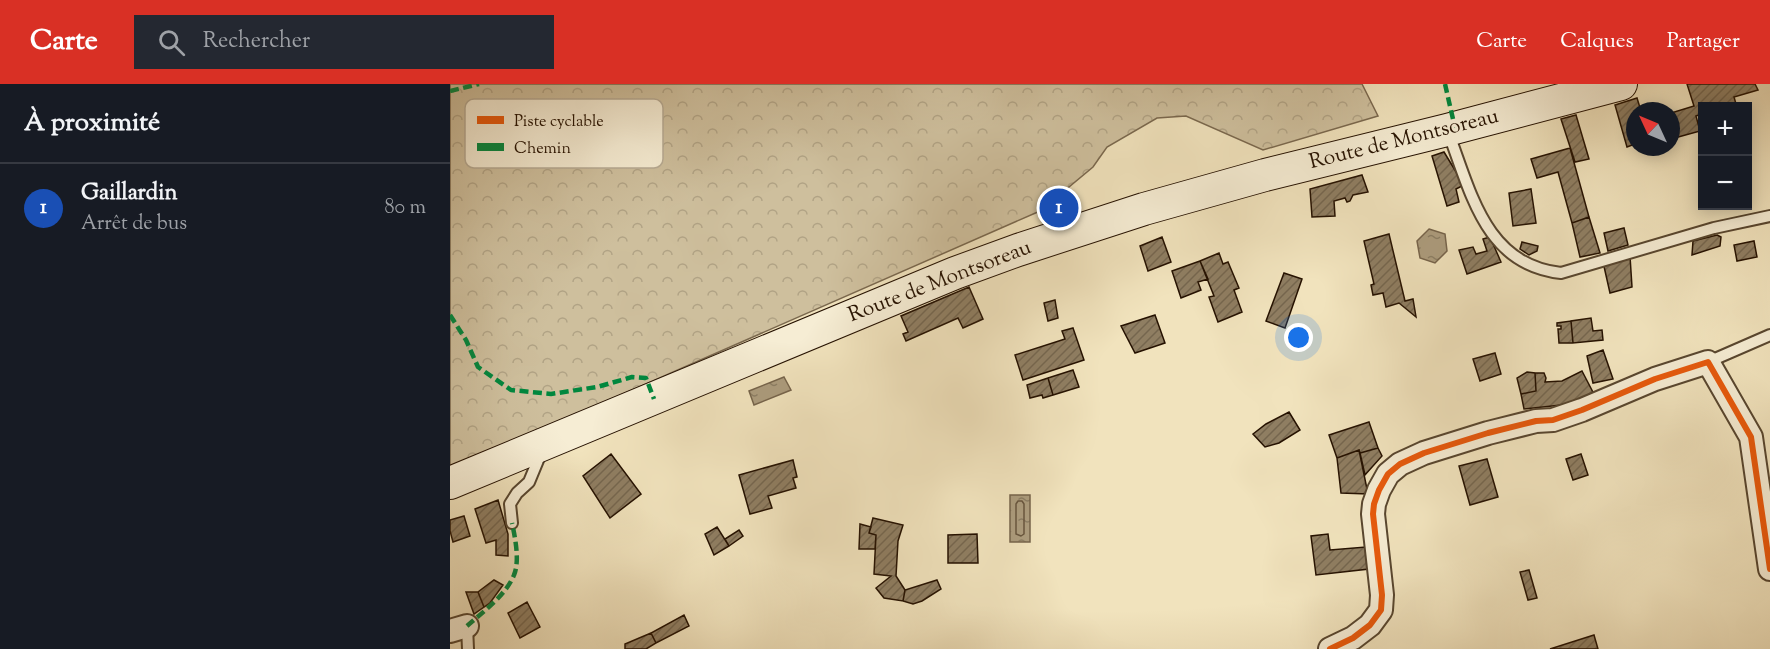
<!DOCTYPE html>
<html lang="fr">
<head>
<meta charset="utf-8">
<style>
  body { margin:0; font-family:"Sorts Mill Goudy",serif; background:#242831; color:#f1f3f6 }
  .controls { position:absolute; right:18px; top:18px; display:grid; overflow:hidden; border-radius:0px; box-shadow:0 3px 15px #0003 }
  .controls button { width:54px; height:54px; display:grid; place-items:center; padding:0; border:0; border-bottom:2px solid #363941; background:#171b24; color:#f1f3f6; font:30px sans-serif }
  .compass { position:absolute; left:1176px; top:18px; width:54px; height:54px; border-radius:50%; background:#171b24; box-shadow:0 3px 15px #0003; rotate:314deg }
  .you { position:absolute; left:849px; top:254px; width:21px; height:21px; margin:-15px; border:4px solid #fff; border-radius:50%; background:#1a73e8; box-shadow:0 0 0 9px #1a73e833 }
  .badge { display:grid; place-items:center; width:39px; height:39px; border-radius:50%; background:#d93025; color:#fff; font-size:20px; font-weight:700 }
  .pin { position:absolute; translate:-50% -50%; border:3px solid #fff; box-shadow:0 2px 6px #0006 }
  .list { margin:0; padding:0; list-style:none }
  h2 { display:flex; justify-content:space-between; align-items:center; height:78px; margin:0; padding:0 24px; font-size:26px }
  h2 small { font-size:20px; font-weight:400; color:#9ea1a6 }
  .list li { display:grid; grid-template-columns:39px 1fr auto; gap:18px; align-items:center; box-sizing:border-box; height:90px; padding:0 24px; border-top:2px solid #363941 }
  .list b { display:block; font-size:22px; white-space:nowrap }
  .list p { margin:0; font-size:20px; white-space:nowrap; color:#9ea1a6 }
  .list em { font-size:20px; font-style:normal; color:#9ea1a6 }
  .icon { flex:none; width:33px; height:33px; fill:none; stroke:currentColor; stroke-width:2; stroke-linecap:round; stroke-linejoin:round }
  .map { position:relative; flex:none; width:1320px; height:565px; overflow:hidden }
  header { display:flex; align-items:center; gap:36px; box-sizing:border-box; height:84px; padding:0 30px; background:#d93025; color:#fff }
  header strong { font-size:28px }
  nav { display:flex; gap:33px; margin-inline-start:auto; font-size:21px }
  .search { width:420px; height:54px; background:#242831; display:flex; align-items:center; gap:15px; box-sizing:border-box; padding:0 21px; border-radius:0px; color:#9ea1a6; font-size:22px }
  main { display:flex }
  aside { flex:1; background:#171b24 }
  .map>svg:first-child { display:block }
</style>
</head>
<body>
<header>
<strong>Carte</strong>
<div class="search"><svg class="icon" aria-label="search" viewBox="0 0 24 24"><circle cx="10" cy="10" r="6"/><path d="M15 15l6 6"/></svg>Rechercher</div>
<nav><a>Carte</a><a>Calques</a><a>Partager</a></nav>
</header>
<main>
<aside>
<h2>À proximité<small></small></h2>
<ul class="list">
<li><span class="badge" style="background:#1a4fb4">1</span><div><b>Gaillardin</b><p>Arrêt de bus</p></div><em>80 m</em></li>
</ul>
</aside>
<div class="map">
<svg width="1320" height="565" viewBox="0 0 1320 565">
  <defs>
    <pattern id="forest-crowns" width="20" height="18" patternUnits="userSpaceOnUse" patternTransform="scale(1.5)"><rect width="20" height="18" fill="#cebf9d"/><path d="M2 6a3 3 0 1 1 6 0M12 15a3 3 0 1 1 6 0" fill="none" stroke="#b1a385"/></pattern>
    <pattern id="water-ripples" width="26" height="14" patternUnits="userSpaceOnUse" patternTransform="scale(1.5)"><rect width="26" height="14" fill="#ac9c7d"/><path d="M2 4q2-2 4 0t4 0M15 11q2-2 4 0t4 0" fill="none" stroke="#8c7e64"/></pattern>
    <pattern id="building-hatch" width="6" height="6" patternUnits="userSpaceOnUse" patternTransform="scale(1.5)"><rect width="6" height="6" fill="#8f7e62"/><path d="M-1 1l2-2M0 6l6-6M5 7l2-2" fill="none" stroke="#75664e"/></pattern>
  </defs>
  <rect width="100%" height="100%" fill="#f1e3bd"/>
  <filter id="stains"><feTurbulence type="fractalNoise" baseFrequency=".00333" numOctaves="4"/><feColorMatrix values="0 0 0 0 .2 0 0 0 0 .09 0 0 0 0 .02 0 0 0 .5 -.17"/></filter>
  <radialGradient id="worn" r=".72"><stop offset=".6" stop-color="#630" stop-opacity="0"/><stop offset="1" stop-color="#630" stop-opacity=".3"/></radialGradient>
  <path fill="url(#forest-crowns)" stroke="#7a684e" stroke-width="1.5" d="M0,0h912l16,32 -115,34 -77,-34 -29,2 -50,29 -14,20 -53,44 -508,223 -82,34z"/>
  <path fill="url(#water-ripples)" stroke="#76644b" stroke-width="1.5" d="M979,145l16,5 2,17 -12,12 -15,-5 -3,-17z
    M334,293l7,13 -37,15 -5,-14z
    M560,411h20v47h-20z"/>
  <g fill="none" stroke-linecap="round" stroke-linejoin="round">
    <path stroke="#68563e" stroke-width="1.5" d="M568,417h4l2,3v30l-3,2 -5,-2v-30z"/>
  </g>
  <path fill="url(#building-hatch)" stroke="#251100" stroke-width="1.5" d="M1237,0h68l3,6 -24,7 2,7 -9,2h-25v8l-6,2 4,15 -29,8v-26l23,-7z
    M1187,14l4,13h-6v33l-8,3 -12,-42z
    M1126,31l13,44 -14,3 -14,-43z
    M1120,64l19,69 -17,6 -14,-51 -21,6 -6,-19z
    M994,68l20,33 -8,4 3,13 -12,4 -15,-50z
    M912,91l6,17 -15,3 -3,6 -3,1 -2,-4 -11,3 1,15 -23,1 -2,-28z
    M1081,105l5,34 -23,3 -4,-33z
    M1139,133l11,36 -20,4 -8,-34z
    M1174,144l4,17 -20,6 -4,-18z
    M939,150l16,67 8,-2 3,18 -17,-14 -13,4 -3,-14 -10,2 -2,-10 3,-1 -10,-43z
    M1267,151l4,2 -1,9 -28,9 1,-14z
    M712,153l9,25 -23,9 -8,-25z
    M1040,153l11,25 -34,12 -8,-24 14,-3 3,7 11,-3 -4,-12z
    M1304,157l3,16 -20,4 -3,-16z
    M1072,158l16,4 -1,5 -8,4 -9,-6z
    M769,169l4,11 5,-2 11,26 -5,2 8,22 -24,10 -9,-25 5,-1 -14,-35z
    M1180,172l2,31 -22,6 -7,-31z
    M750,177l8,18 -10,3 3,8 -20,8 -9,-27z
    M834,189l18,6 -17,49 -19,-7z
    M519,203l14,32 -20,9 -5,-10 -52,23 -3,-7 5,-2 -7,-16z
    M605,216l3,18 -10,3 -4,-18z
    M705,231l10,28 -30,10 -14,-27z
    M1141,234l2,13 9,-1 1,10 -30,3 -2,-22z
    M1121,237l2,22h-14l-1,-14h3v-3h-4v-3z
    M623,244l11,32 -61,20 -8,-25 50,-16 -3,-8z
    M1153,266l10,29 -20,4 -6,-27z
    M1045,269l6,21 -21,7 -7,-22z
    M623,286l6,17 -26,8 -5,-17z
    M1132,287l14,27 -16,5 -56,6 -3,-15 15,-3 -1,-18h9l2,5 -1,4 17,-1z
    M1077,288l8,1 1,18 -15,3 -4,-16z
    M598,294l5,17 -10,3 -1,-3 -12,3 -3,-13z
    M839,328l11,18 -21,13 -14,4 -12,-13 13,-10z
    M919,338l9,26 -18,5 -1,-3 -22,8 -8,-23z
    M928,364l4,8 -17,19 -5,-22z
    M909,366l9,44 -27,-1 -4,-35z
    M161,370l30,40 -31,24 -27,-42z
    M1131,370l7,21 -15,5 -7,-21z
    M1037,375l11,38 -28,8 -11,-39z
    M343,376l4,17 -4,1 3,10 -28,8 4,12 -22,6 -11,-39z
    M48,416l10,34v22l-12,-1v-15l-10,3 -11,-34z
    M14,432l6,20 -17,6 -3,-11v-11z
    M423,434l30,7 -5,16 -2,35 9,14 -2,11 -19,-3 -8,-10 15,-12 -17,-2 2,-39 -7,-2z
    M410,440l11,3 -2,6 7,2 -1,14h-16z
    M267,443l12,19 -15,9 -9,-21z
    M289,446l4,6 -14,10 -4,-7z
    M527,450l1,29h-30v-28z
    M878,450l2,16 36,-3 3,22 -53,6 -5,-39z
    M1079,486l8,28 -9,2 -8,-28z
    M44,496l9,5 -13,18 -6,4 -6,-15z
    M487,496l4,9 -19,12 -9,3 -10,-3 2,-11z
    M16,508h12l6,15 -10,7z
    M77,518l13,25 -20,11 -12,-25z
    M234,531l5,11 -33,17 -5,-10z
    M201,549l5,10 -10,6h-21v-5z
    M1144,551l4,14h-48z"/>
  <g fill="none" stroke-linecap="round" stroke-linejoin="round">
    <g stroke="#58462f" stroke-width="14">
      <path id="lane" d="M998,48c23,60 37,133 113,141l153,-45 56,-12
        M1258,278l62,-27
        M62,439l-2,-19 7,-11 12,-11 12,-29
        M17,542l1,23"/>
    </g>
    <g stroke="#58462f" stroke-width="26">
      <path id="street" d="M0,547l17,-5
        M880,565l23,-11 17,-13 11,-15 1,-15 -9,-81 1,-10 5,-14 9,-16 12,-10 24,-11 64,-20 48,-12 17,-1 29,-10 73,-31 53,-17 43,75 19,132"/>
    </g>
    <g stroke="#251100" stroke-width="34">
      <path id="secondary" d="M0,399l505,-210 63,-23 126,-41 121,-34 182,-45 174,-46"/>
    </g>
    <use href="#lane" stroke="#f6edd4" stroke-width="10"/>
    <use href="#street" stroke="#f6edd4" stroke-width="22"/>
    <use href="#secondary" stroke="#f6edd4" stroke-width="32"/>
    <path stroke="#00873e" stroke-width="4.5" stroke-dasharray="9 4.5" stroke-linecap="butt" d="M995,0l10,44
      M0,7l29,-7
      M0,231l16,25 12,27 33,23 40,4 46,-7 35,-10 14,1 8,21
      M17,542c16,-14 39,-31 47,-51 6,-14 1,-38 -2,-52"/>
    <g stroke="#f6edd4" stroke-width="10">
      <path id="cycleway" d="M880,565l23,-11 17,-13 11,-15 1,-15 -9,-81 1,-10 5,-14 9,-16 12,-10 24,-11 64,-20 48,-12 17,-1 29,-10 73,-31 53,-17 43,75 19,132"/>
    </g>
    <use href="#cycleway" stroke="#e8590c" stroke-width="6"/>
  </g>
  <g text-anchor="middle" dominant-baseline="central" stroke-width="6" stroke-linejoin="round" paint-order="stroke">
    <g font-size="21" fill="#251100" stroke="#f6edd4">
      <text transform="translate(954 56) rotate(-14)">Route de Montsoreau</text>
      <text transform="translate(490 198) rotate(-21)">Route de Montsoreau</text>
    </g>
  </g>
  <rect x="15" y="15" width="198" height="69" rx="9" fill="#f6edd4" stroke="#b7ab94" stroke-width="1.5"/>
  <rect x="27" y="32" width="27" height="8" fill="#e8590c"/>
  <rect x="27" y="59" width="27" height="8" fill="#00873e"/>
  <g font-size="16" fill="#251100">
    <text x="64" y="42">Piste cyclable</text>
    <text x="64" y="69">Chemin</text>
  </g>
  <rect width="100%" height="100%" filter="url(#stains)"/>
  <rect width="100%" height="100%" fill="url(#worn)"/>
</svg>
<div class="controls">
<button>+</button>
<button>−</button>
</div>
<svg class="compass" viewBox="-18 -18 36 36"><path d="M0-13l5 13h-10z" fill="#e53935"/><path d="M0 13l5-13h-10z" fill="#9ea1a6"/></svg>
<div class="you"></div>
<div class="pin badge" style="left:609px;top:124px;background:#1a4fb4">1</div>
</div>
</main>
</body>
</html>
